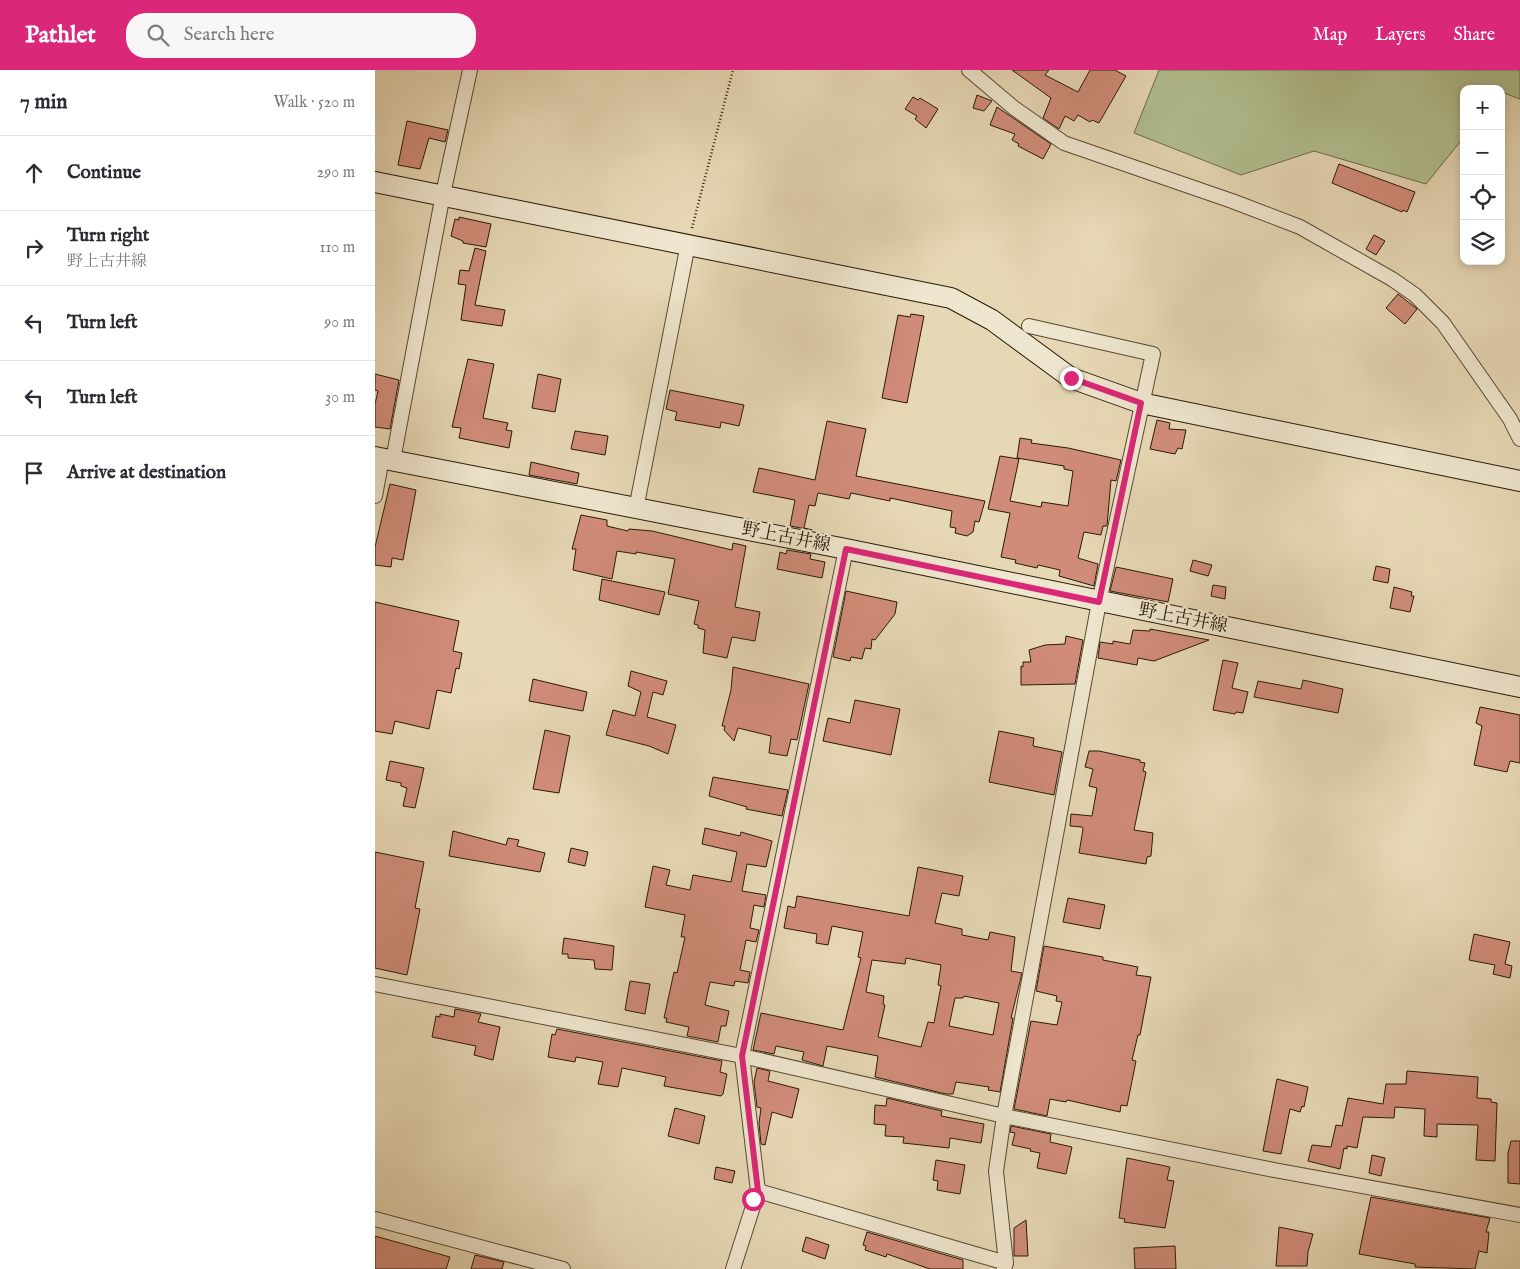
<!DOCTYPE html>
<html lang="en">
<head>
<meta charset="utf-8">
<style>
  body { margin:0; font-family:"IM FELL English","Noto Serif JP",serif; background:#f7f7f7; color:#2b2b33 }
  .controls { position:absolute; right:15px; top:15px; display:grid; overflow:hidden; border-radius:10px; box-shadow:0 2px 8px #0003 }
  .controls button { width:45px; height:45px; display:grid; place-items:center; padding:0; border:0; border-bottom:1px solid #e1e1e2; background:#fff; color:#2b2b33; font:25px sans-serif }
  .stop { position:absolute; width:15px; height:15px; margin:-11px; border:4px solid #db2777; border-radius:50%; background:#fff }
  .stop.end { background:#db2777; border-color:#fff; box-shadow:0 1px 5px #0008 }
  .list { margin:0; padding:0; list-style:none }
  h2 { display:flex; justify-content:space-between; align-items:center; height:65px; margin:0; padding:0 20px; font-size:21px }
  h2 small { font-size:16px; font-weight:400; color:#7c7c81 }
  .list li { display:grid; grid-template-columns:32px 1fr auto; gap:15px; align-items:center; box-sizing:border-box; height:75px; padding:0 20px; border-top:1px solid #e1e1e2 }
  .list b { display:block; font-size:19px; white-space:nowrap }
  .list p { margin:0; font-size:16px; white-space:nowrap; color:#7c7c81 }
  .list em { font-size:16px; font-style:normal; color:#7c7c81 }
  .icon { flex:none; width:28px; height:28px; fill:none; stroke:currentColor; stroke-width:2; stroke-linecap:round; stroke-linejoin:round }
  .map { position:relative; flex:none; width:1145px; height:1199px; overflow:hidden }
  header { display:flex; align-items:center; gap:30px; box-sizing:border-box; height:70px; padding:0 25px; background:#db2777; color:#fff }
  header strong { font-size:24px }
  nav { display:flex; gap:28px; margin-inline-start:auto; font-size:18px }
  .search { width:350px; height:45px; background:#f7f7f7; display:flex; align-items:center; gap:12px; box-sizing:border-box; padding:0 18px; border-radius:20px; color:#7c7c81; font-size:19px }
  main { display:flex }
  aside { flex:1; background:#fff }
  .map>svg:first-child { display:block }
</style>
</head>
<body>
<header>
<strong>Pathlet</strong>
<div class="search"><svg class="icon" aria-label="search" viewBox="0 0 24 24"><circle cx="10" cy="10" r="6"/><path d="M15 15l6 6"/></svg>Search here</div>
<nav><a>Map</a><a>Layers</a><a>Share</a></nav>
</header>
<main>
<aside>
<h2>7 min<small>Walk · 520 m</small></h2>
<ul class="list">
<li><svg class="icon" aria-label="ahead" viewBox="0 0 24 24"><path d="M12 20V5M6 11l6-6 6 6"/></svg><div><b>Continue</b></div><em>290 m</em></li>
<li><svg class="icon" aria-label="right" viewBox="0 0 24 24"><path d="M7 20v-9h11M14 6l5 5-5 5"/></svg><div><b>Turn right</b><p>野上古井線</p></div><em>110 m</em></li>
<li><svg class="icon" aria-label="left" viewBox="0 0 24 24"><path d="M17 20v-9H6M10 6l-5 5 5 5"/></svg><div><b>Turn left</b></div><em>90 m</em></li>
<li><svg class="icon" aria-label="left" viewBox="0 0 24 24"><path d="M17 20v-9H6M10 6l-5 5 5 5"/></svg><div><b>Turn left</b></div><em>30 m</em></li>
<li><svg class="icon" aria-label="arrive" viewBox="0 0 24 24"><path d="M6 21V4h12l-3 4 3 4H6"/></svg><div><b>Arrive at destination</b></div></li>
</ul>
</aside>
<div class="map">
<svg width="1145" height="1199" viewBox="0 0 1145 1199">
  <rect width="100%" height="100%" fill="#e7d8b5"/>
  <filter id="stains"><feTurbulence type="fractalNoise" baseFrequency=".004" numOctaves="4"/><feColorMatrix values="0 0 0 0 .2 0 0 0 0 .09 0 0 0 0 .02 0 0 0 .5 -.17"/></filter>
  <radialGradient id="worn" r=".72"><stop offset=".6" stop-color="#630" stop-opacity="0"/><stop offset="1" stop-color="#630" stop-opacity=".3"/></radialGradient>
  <path fill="#b2bf90" stroke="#6d6c4b" d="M784,0h361v29l-19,-7v-3h-37v48l-38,47 -112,-33 -73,24 -107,-42z"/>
  <path fill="#d18c79" stroke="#281a06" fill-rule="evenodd" d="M637,0h37l-4,5 33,17 12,-22h25l11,6 -27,47 -7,-3 -2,2 -12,-7 -4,6 -9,-5 -6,13 -16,-11 8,-20z
    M602,25l15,6 -8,10 -11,-3z
    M538,27l5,3 2,-2 18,11 -12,19 -11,-9 2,-3 -12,-7z
    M622,37l54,37 -8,15 -25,-13 1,-2 -7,-4 3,-6 -25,-9z
    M32,51l41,9 -3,12 -16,-4 -9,31 -22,-4z
    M964,94l76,28 -8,20 -4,-2 -1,2 -70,-29z
    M84,147l32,7 -5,23 -23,-4v-2l-12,-5 4,-17 4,1z
    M999,165l11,6 -9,14 -10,-6z
    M100,178l11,3 -11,54 30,5 -3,16 -41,-6 5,-35 -8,-1 2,-14 9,1z
    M1023,224l19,15 -12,15 -19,-16z
    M536,244l13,2 -17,87 -25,-5 16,-83 12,2z
    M93,289l26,5 -11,54 25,5 -2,7 6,1 -3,17 -50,-10 2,-10 -9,-1z
    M0,304l24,6 -9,49 -15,-2v-23l3,-13 -3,-1z
    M163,304l23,5 -6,33 -23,-4z
    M295,320l74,15 -5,21 -18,-4 -1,6 -45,-8 2,-8 -11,-3z
    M782,350l13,3 -1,6 17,1 -4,19 -4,-1 -3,6 -25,-5z
    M452,351l39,8 -10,47 129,25 -6,21 -4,-1 -2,11 -6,4 -12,-3 1,-5 -6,-1 2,-16 -62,-13v3l-39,-8 -2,6 -31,-6 -3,13 -6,-1 -5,23 8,2 -22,-4 5,-26 -42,-8 6,-24 56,12z
    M200,361l33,5 -3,19 -34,-6z
    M645,368l12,2 -1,3 37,5 53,12 -5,21 -5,-1 -4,46h-4l-2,9 -17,-3 -6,26 20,6 -4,22 -35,-10 1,-6 -22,-5 -1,3 -22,-5 1,-3 -15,-3 9,-44 -22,-4 12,-53 19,3 -9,42 31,6 1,-5 26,4 5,-35 -9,-2v-3l-47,-8z
    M156,392l48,11 -2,11 -48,-9z
    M15,414l26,6 -13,70 -11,-2 -1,9 -16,-2v-18z
    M206,445l26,5v6l21,5 1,-2 23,2 80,19 1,-7 13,3 -11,61 25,5 -5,29 -23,-4 -5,21 -24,-5 2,-23 -7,-2v-3l-4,-1 5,-23 -31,-7 7,-35 -39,-7v2l-19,-3 -5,28 -39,-9 3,-21h-4z
    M412,480l24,4 -1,5 15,3 -3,16 -45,-9 3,-17 6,2z
    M818,490l19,5 -4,11 -18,-5z
    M1001,496l14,3 -2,14 -15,-3z
    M741,497l57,12 -5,23 -58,-11z
    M227,509l63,13 -6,23 -60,-15z
    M838,515l13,2 -1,12 -14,-3z
    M1019,517l18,5 -1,4h3l-4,16 -20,-4z
    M471,521l51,11 -2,12 -20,26 -3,-1 -1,10 -6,-1 -3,11 -11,-2 -1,4 -17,-4z
    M0,532l84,19 -6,30 9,2 -3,16 -3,-1 -5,25 -14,-3 -8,39 -34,-8 -3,13 -17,-3z
    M775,559l59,11 -55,21 -16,-3 -1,7 -39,-7 2,-16 13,2v-3l17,3 3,-14 17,1z
    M691,566l17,4 -8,44 -54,1v-19l2,1v-5h8l-2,-12 16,-5 20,-1z
    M848,590l15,3 -6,25 16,4 -5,21 -7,-1 -1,2 -22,-4z
    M358,597l76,17 -12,56 -6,-1 -4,17 -18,-3 2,-17 -33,-8 -4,13 -10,-11 1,-4h-3l9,-36z
    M256,601l36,10 -4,14 -10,-3 -6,25 29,8 -8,29 -19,-8 -43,-11 7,-25 22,6 6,-24 -13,-6z
    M158,609l54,13 -4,19 -54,-10z
    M928,610l40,9 -5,24 -84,-16 4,-16 43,8z
    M480,630l45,9 -9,46 -68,-14 5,-23 22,5z
    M1105,637l40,8v48l-10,-2 -3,11 -33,-7 8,-39 -6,-3z
    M170,660l25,6 -11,57 -26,-4z
    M624,661l35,7 -1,8 29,6 -8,43 -65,-13z
    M714,681h10l41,9v2l5,1 -2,8 3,1 -12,58 19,3 -2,23 -4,1 -1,7 -67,-11 4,-24 -1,-2 -12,-1 1,-12 21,2 5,-28 -8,-2 4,-17 -8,-2z
    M15,691l34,7 -9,40 -12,-2 4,-18 -6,-2v-3l-15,-3z
    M338,707l75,13 -6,26 -36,-7 1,-2 -38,-11z
    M330,758l35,8 1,-4 31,9 -6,26 -19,-3 -5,27 24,4 -2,12 -10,-2 -4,23 9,2 -3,12 -10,-2 -6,30 10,2 -2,11 -13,-2 -1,5 -24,-4 -5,23 24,6 -3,15h-5l-3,16 -31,-6 2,-9 -23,-5 1,-4h-3l10,-46 3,1 8,-36h-4l4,-22 -40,-8 8,-41 17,4 -4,15 24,5 3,-15 38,7 6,-30 -35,-8z
    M78,761l53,14 2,-7 11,2 -2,6 28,7 -5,19 -91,-16z
    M196,778l17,4 -3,14 -17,-4z
    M0,782l49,10 -9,46 5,1 -13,66 -32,-7z
    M543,797l45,9 -4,20 -17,-3 -7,30 27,6v6l26,5 2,-8 25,5 -4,34 11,2 -11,45h2l-13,74 -12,-2 1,-3 -33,-5 -3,12h-7l-71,-17 3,-21 -51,-10 -4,20 -21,-6 2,-8 -28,-6 -2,8 -21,-4 8,-37 82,17 18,-72 -3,-1 5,-25 -31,-6 -4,19 -12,-2 1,-9 -33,-6 4,-22 7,2 2,-12 112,20zM531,888l35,7 -3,20 3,1 -7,37 -6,-1 -7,25 -43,-10 7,-32 -2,-1 1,-8 -18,-4 6,-32 33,4zM589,926l35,7 -6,32 -44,-9 6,-28h8z
    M693,828l37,7 -5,24 -37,-7z
    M1099,864l36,8 -5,22 7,2 -2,12 -17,-4 2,-9 -26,-5z
    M189,868l50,8 -2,24 -17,-1 -1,-9 -26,-2v-4h-6z
    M669,876l59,11v3l35,7 -2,8 15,2 -11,58h-2l-6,25 4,1 -9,45 -6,-1 -1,7 -53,-12 -1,2 -16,-3 -3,17 -33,-7 17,-88 26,4 5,-23 -6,-1 1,-5 -21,-5z
    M255,911l20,3 -5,30 -20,-4z
    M80,939l26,5 -3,8 22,5 -7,33 -19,-5 2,-9 -44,-9 4,-21 4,1v-3l14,3z
    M182,959l165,32 -2,11 7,2 -4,20 -2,2 -57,-10 2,-9 -44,-9 -4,19 -20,-3 5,-22 -27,-5 -1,5 -27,-5 4,-23 3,1z
    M382,998l13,3 -2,10 31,8 -7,29 -20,-6 -7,33 -4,-1 -2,-21 2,-15 -4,-1 -3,-25z
    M1032,1001l71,6 -1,21 14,1v3l6,1 -2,58 -19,-1 2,-35 -41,-1v13l-13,-1 1,-27 -30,-2 -1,11 -31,-1 -6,31 -10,-2v3l-3,-1 -4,21 -32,-8 4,-16 19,2 5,-22 6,1 6,-28 35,6 3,-20h20z
    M902,1009l31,8 -4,20 -2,-1 -2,6 -10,-3 -9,45 -18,-3z
    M512,1028l55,13 -1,5 43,8 -3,19 -31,-5 -1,10 -46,-5 1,-6 -19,-1 1,-11 -12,-1 1,-19 11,1z
    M300,1038l30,8 -6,28 -31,-8z
    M636,1056l40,8 -1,8 22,5 -6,27 -29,-6 3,-15 -10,-2 1,-2 -19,-4 3,-12 -5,-1z
    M1136,1071h9v43l-12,-1v-30z
    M997,1085l13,3 -4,18 -12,-3z
    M752,1088l43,9 -3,13 7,1 -9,47 -41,-6 1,-3 -6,-1z
    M561,1090l29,5 -5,29 -23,-4 1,-9 -5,-1z
    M341,1097l19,4 -3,12 -18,-4z
    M996,1127l119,21 -4,14h3l-2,21 -8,-2 -4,18 -60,-2v-3l-56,-10z
    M651,1150l2,36h-14v-28z
    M904,1157l34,7 -5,18 -1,14h-31z
    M492,1162l96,28v9h-33l-43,-15 -1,3 -21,-7 1,-4 -3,-1z
    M0,1166l75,21 -4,12h-71z
    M431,1167l23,8 -4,14 -23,-8z
    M800,1176l1,23h-41l-1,-21z
    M100,1185l29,7 -2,7h-31z"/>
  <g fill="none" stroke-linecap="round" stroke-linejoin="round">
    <g stroke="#584a32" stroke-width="16">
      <path id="street" d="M594,0l45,38 50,35 168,58 68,26 92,52 23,16 28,28 67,96 10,20
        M18,390l50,-266 27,-124
        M0,426l7,-38
        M261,439l52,-265
        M0,914l367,72 262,60 270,54 246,45
        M383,1121l248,72
        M0,1149l188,50
        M358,1199l25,-78 -16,-135 104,-507
        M629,1199l2,-6 -10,-92 8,-55 95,-514 54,-248 -124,-28"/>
    </g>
    <g stroke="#281a06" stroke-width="22">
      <path id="secondary" d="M0,112l576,116 41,22 79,58 70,25 379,78
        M0,387l471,92 674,138"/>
    </g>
    <path stroke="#281a06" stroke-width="2.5" stroke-dasharray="1 2.5" stroke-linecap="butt" d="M317,158l41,-158"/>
    <use href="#street" stroke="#efe6cf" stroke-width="14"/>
    <use href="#secondary" stroke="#efe6cf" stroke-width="20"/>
  </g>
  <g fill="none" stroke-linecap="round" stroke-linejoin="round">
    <path stroke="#db2777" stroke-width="6" d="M378,1129l5,-8 -16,-135 104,-507 253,53 42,-199 -70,-25"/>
  </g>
  <g text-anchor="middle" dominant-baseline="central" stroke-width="4.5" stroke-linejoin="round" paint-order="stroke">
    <g font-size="18" fill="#281a06" stroke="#efe6cf">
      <text transform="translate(411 468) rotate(11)">野上古井線</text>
      <text transform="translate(808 549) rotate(11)">野上古井線</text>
    </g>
  </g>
  <rect width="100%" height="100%" filter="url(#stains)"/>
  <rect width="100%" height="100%" fill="url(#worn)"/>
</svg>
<div class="controls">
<button>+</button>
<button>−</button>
<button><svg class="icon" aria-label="locate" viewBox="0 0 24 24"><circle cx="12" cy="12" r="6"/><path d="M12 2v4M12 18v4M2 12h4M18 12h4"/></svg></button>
<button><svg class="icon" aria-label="layers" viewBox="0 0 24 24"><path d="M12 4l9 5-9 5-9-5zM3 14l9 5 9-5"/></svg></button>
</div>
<div class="stop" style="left:378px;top:1129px"></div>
<div class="stop end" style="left:696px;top:308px"></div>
</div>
</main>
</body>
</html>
